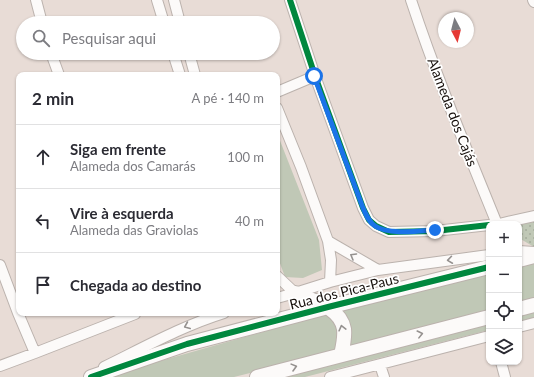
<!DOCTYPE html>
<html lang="pt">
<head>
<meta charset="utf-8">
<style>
  body { margin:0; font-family:Lato,sans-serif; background:#f2f2f3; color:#2b2b33 }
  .controls { position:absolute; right:12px; bottom:12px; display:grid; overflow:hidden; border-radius:8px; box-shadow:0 1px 3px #0004 }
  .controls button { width:36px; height:36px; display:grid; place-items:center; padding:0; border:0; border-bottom:1px solid #e1e1e2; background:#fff; color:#2b2b33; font:20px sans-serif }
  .compass { position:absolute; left:438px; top:12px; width:36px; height:36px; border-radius:50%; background:#fff; box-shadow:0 1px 3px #0004; rotate:173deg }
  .stop { position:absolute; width:12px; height:12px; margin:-9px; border:3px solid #1a73e8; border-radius:50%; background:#fff }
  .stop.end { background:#1a73e8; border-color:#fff; box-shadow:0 1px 4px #0008 }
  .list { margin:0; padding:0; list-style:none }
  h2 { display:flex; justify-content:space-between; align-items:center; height:52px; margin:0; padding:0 16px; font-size:17px }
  h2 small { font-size:13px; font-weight:400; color:#7c7c81 }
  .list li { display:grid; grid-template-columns:26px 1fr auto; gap:12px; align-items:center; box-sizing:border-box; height:64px; padding:0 16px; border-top:1px solid #e1e1e2 }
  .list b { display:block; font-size:15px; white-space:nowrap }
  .list p { margin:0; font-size:13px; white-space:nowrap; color:#7c7c81 }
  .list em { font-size:13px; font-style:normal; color:#7c7c81 }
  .icon { flex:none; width:22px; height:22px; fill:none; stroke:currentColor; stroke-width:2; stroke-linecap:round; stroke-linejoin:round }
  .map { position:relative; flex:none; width:534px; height:377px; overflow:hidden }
  .search { position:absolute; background:#fff; box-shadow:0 1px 3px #0004; left:16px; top:16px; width:264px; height:44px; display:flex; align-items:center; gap:10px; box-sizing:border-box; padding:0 14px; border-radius:22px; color:#7c7c81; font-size:15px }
  .panel { position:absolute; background:#fff; box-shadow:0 1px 3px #0004; left:16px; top:72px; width:264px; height:244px; border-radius:8px }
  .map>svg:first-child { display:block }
</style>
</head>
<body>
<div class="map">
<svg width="534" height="377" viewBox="0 0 534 377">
  <defs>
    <pattern id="park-dots" width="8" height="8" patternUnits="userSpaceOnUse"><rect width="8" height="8" fill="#c0c8b6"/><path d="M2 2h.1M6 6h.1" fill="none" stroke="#a4ab9b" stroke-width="1.8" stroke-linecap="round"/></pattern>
  </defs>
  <rect width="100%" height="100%" fill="#e8dcd6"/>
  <path fill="#c0c8b6" d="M277,133l42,107 3,30 -19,8 -18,-1 -8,-22z
    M534,261v38l-15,4v-38z
    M489,273v38l-141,36 -10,-37z
    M534,308v10l-15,4v-11z
    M326,314l6,6 6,8 -2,23 -102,26h-130z
    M489,319v11l-184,47h-42z"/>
  <path fill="url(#park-dots)" d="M534,216v31l-15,-9v-14z"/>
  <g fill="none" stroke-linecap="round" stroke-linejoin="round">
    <g stroke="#bbb2ad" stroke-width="12">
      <path id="street" d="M36,0l6,23
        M157,0l7,23
        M174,0l6,23
        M290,0l25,76 48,132 6,12 7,6 13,6 46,-1 54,-6
        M411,0c25,76 56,150 86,224
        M533,0l1,2
        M51,53l8,22
        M173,53l7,22
        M189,53l6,22
        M277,92l38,-16
        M277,108l24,59 27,74 3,19 -1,22
        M499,224l35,-8
        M328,241l50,29
        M519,251l15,1
        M0,265l18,48 17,40
        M277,276l18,17
        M277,298l18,-5 35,-11 48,-12 111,-15
        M519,327l15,-4
        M501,362l4,15
        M380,365l4,12
        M0,366l35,-13 100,-39v-1
        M104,367c39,-19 78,-41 120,-54
        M330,377l159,-41"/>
    </g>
    <g stroke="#bbb2ad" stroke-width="16">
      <path id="secondary" d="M519,260l15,-4
        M295,293c18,8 45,14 49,36 1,9 -1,17 -3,26
        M519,309l15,-4
        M91,377l96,-33 141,-37 161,-40
        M257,377l232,-60"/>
    </g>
    <use href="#street" stroke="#fcfaf9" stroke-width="10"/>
    <use href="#secondary" stroke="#fcfaf9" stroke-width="14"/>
    <g stroke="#fff" stroke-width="8">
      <path id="cycleway" d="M290,0l25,76 48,132 6,12 7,6 13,6 46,-1 54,-6
        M91,377l96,-33 141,-37 161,-40"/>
    </g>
    <use href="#cycleway" stroke="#00873e" stroke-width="6"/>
  </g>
  <defs><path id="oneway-chevron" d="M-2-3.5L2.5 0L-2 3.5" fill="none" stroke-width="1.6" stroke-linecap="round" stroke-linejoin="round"/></defs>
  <g stroke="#95918f">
    <use href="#oneway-chevron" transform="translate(353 256) rotate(-150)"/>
    <use href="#oneway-chevron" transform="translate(450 260) rotate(172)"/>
    <use href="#oneway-chevron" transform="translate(187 326) rotate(157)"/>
    <use href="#oneway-chevron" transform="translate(342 328) rotate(-104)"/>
    <use href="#oneway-chevron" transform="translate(420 334) rotate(-14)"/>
    <use href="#oneway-chevron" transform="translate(294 367) rotate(-15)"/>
  </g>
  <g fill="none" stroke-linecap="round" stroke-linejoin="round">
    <path stroke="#1a73e8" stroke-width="5" d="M314,76l49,132c3,7 6,14 12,18 13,9 44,5 60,4"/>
  </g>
  <g text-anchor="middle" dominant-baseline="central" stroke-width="3.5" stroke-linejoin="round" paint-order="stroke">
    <g font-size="14" fill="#18110d" stroke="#fff">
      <text transform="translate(453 112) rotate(69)">Alameda dos Cajás</text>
      <text transform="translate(344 291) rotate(-14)">Rua dos Pica-Paus</text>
    </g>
  </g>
</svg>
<div class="controls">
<button>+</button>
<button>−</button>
<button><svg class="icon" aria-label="locate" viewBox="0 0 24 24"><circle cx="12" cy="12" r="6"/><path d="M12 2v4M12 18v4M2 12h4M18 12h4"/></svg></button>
<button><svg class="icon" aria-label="layers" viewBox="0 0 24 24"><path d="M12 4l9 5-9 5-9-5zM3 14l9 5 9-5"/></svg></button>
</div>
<svg class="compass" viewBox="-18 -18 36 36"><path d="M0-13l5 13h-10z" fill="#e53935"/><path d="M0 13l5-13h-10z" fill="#7c7c81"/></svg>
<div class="stop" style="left:314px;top:76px"></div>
<div class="stop end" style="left:435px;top:230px"></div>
<div class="search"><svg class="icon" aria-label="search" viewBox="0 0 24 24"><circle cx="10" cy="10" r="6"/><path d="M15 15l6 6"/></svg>Pesquisar aqui</div>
<section class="panel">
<h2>2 min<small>A pé · 140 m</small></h2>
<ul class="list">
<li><svg class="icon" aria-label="ahead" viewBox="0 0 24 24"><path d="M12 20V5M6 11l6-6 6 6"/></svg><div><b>Siga em frente</b><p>Alameda dos Camarás</p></div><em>100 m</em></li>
<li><svg class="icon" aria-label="left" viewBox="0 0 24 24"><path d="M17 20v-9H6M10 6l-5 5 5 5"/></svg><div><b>Vire à esquerda</b><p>Alameda das Graviolas</p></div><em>40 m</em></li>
<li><svg class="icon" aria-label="arrive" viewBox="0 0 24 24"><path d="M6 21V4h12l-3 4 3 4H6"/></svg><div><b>Chegada ao destino</b></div></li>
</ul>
</section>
</div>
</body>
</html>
